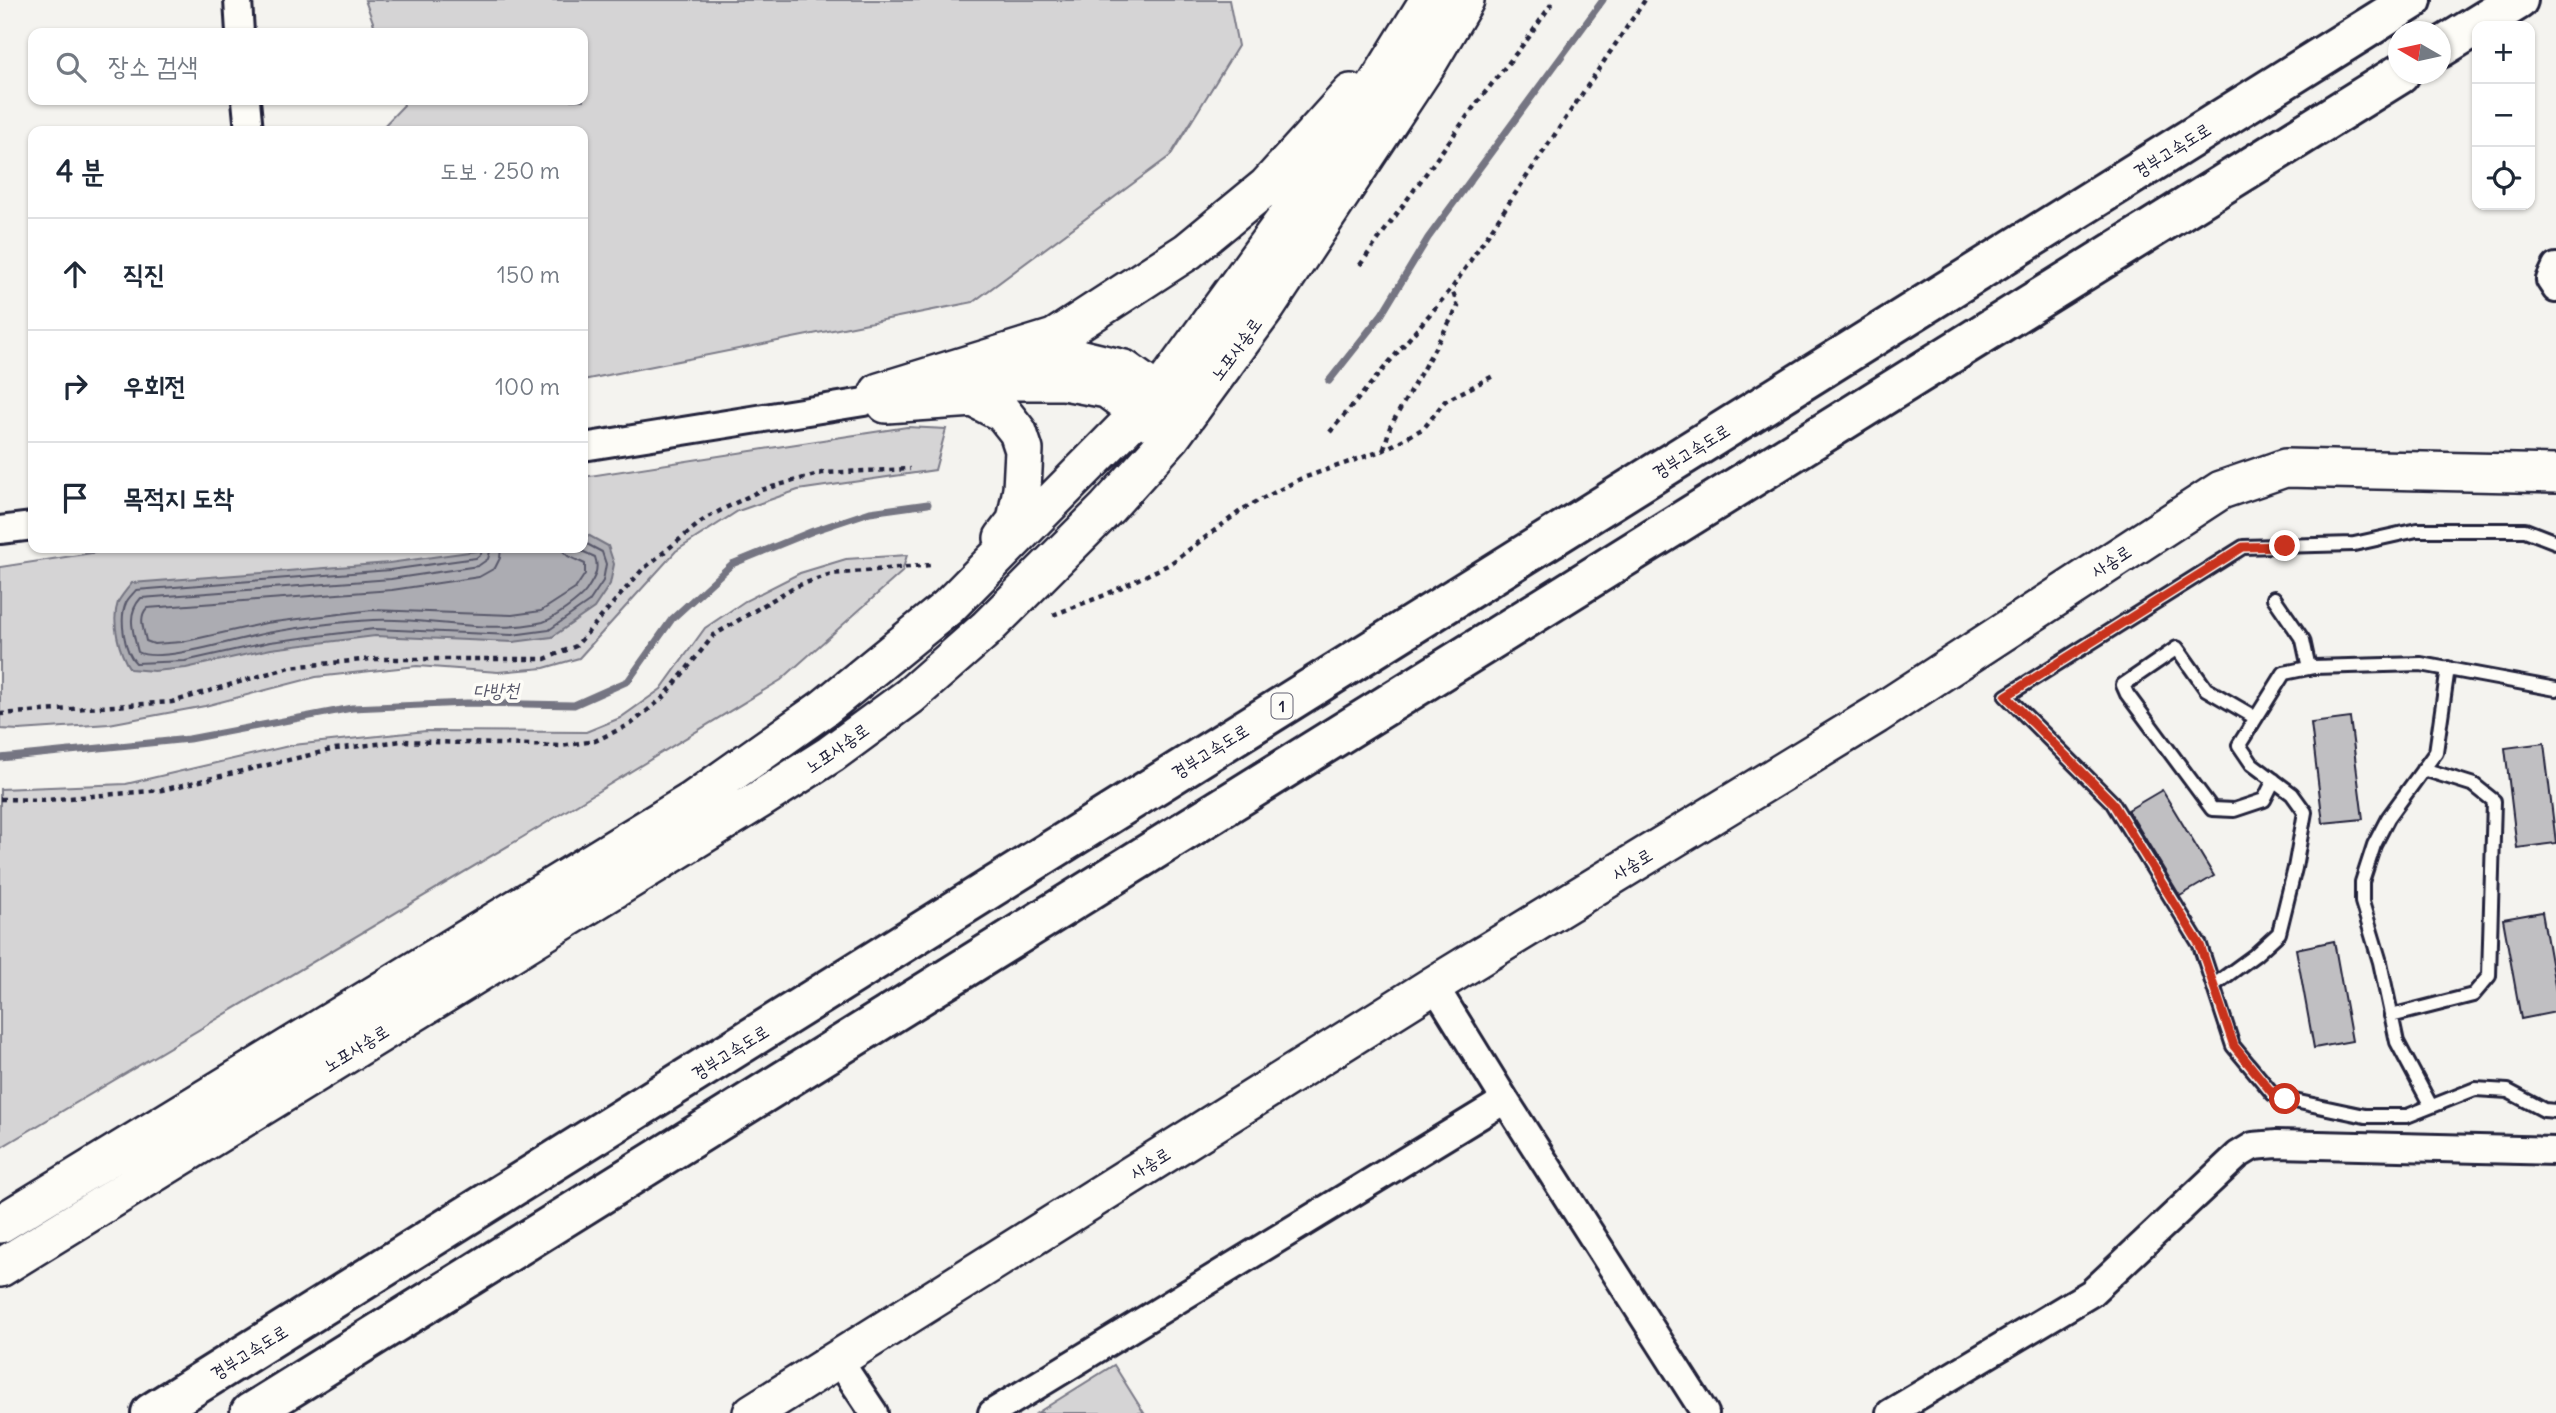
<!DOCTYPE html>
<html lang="ko">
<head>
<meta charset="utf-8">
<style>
  body { margin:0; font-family:Delius,"Poor Story",sans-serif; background:#f2f2f3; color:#1f2937 }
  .controls { position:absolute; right:21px; top:21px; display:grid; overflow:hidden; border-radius:14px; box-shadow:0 2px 5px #0004 }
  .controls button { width:63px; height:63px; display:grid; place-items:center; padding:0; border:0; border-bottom:2px solid #e0e1e3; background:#fff; color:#1f2937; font:35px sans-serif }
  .compass { position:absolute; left:2388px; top:21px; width:63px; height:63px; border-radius:50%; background:#fff; box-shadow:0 2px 5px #0004; rotate:279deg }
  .stop { position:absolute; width:21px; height:21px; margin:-16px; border:5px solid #c8321e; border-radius:50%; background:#fff }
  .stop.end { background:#c8321e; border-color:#fff; box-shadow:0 2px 7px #0008 }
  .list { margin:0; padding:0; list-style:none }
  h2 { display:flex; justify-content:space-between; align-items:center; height:91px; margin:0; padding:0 28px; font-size:30px }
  h2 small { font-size:23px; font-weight:400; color:#747a83 }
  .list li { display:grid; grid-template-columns:46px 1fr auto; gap:21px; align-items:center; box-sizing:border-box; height:112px; padding:0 28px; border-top:2px solid #e0e1e3 }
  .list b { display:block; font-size:26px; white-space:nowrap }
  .list em { font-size:23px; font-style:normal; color:#747a83 }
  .icon { flex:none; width:38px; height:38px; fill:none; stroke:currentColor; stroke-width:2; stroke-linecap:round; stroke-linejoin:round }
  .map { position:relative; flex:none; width:2556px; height:1413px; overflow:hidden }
  .search { position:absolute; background:#fff; box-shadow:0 2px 5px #0004; left:28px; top:28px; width:560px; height:77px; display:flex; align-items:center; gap:18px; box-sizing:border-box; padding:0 24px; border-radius:14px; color:#747a83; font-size:26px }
  .panel { position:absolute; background:#fff; box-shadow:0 2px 5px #0004; left:28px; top:126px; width:560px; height:427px; border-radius:14px }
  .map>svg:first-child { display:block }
</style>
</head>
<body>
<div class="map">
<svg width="2556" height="1413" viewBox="0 0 2556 1413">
  <rect width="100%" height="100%" fill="#f4f3ef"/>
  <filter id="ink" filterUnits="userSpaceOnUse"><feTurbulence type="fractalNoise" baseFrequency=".0143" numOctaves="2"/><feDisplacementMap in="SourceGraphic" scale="14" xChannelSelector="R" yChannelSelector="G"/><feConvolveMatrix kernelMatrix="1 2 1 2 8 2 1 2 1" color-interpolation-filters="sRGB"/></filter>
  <g filter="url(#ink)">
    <path fill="#d5d4d5" stroke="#7c7b88" stroke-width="2" d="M365,0h864l9,46 -68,110 -197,146 -390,78v-249h-204l25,-26 -2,-5h181v-67h-206z
      M907,427l39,2 -11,41 -137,20 -60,21 -62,40 -97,107 -35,10 -46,4 -81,-6 -101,11 -111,29 -96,18 -90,6 -19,-1v-162l124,-19h459v-71z
      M907,555l-5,17 -121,108 -258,157 -523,311v-359l126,-5 167,-39 133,-14 160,1 34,-14 41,-29 44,-61 40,-27 55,-28 46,-14z
      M1114,1365l30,48h-107z"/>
    <path fill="#acacb2" stroke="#757582" stroke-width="2" d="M583,535h5l20,11 6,18 -4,20 -16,24 -42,29 -39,5 -138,-6 -104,13 -85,19 -32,3 -24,-2c-11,-16 -19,-47 -12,-67 3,-6 9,-13 14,-19l257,-20 109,-15h85z"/>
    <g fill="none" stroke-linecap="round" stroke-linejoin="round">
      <path stroke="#59596b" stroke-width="2" d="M482,548l-1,6 -5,4 -86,12 -254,20c-3,4 -8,8 -10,13 -7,15 -2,49 10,60l49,-2 85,-19 104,-13 138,6 37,-5 40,-28 14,-21 3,-17 -4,-12 -19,-10
        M491,548l-3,11 -10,7 -87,13 -250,19c-15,16 -8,34 -3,54 21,12 102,-14 129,-19 35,-6 72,-11 106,-13 55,-3 116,15 170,2 10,-3 37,-22 43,-31 7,-11 14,-20 9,-34l-20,-9
        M501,548l-1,10 -5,10 -16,9 -87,13 -245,18c-9,9 -3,22 -1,33l8,3 28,-2 84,-19 106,-13 140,5 29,-4 34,-22 10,-15v-10l-17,-8 -8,-8"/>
      <path stroke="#757582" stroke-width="7" d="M1329,381l53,-67 46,-76 175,-238
        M0,758l189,-19 163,-31 115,-5 107,2 54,-24 44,-62 60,-55 81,-33 57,-19 58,-8"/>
    </g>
    <path fill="#c0bfc2" stroke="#22223b" stroke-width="2" d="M2350,718l13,101 -40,4 -12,-100z
      M2544,743l12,100 -39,5 -12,-100z
      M2162,790l52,86 -34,20 -52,-86z
      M2542,912l14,79v21l-35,7 -18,-100z
      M2334,941l18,100 -38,7 -18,-99z"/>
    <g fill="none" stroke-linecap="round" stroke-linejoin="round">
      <g stroke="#22223b" stroke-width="18">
        <path id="service" d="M2556,542l-31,-12h-108l-63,14 -111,3 -237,149 106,106 88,143 33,101 40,48 12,5 80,17h42l68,-27 33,2 36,19 12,1
          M2274,598l29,42 6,28
          M2256,718l-50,-29 -29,-41 -54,37 4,9 85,115 22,1 30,-10 10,-20
          M2214,985l41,-30 24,-22 16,-65 10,-56 -13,-18 -40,-30 -13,-19 45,-72 29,-6 108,-3 135,25
          M2391,1016l82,-21 16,-19 5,-175 -20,-16 -51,-16
          M2431,1106l-34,-64 -17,-80 -18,-60v-20l12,-37 14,-27 48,-66 12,-84"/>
      </g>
      <g stroke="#22223b" stroke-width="32">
        <path id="minor" d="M238,0l2,33
          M246,100l3,31
          M2556,267l-6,13 6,9
          M583,447l281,-45
          M0,530l33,-4
          M1434,985l71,115 200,313
          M838,1359l36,54
          M992,1413l513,-313
          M1890,1413l201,-120 147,-138 15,-9 24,-2 279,7"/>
      </g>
      <g stroke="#22223b" stroke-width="42">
        <path id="secondary" d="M1023,359l55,-1 46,11 54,39
          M951,390l62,-9h51l43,8 52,38
          M879,392l175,-54 134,-87 79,-65 84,-93
          M886,404l88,-6 29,15 15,19 6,18 -2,39 -6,32 -13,17
          M0,1224l692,-423 132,-93 124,-101 211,-214 181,-249 89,-144
          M0,1268l759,-468 72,-46 79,-58 76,-67 121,-121 64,-71 96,-131 162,-245 36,-61
          M752,1413l682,-428 442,-270 345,-225 64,-22 271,6"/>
      </g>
      <g stroke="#22223b" stroke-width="44">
        <path id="motorway" d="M2440,48l78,-48
          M151,1413l2261,-1413
          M250,1413l2150,-1339"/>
      </g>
      <path stroke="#22223b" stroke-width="4.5" stroke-dasharray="5 5" stroke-linecap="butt" d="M1360,265l116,-161 53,-67 25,-37
        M1330,432l122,-144 193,-288
        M1384,449l6,-22 68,-120 -6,-18
        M1053,615l52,-20 65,-31 73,-55 57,-30 84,-29 40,-22 21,-27 50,-26
        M0,714l172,-12 118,-35 83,-8h172l31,-13 66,-76 64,-52 55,-28 61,-17 88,-4
        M0,799l46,1 116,-10 173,-41 67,-8 159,5 34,-5 36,-17 33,-27 50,-62 80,-48 37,-13 100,-9"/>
      <use href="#service" stroke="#fdfcf7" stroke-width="12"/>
      <use href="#minor" stroke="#fdfcf7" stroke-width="26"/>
      <use href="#secondary" stroke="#fdfcf7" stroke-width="37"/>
      <use href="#motorway" stroke="#fdfcf7" stroke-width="38"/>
    </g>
  </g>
  <g fill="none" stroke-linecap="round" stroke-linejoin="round" filter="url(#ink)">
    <path stroke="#c8321e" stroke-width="9" d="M2285,546l-42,1 -237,149 106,106 88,143 34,101 39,48 12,5"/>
  </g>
  <g text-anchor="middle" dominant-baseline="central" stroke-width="7" stroke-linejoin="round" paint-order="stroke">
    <rect fill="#fdfcf7" stroke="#646373" stroke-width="2" x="1271.5" y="693.5" width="21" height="25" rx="5"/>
    <g font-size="16" font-weight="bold" fill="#22223b">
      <text x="1282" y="706">1</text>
    </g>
    <g font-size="18" fill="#22223b" stroke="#fdfcf7">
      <text transform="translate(2172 150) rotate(-32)">경부고속도로</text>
      <text transform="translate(1236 349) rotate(-54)">노포사송로</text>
      <text transform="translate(1691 451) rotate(-32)">경부고속도로</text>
      <text transform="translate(2111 561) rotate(-33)">사송로</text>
      <text transform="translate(837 748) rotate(-35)">노포사송로</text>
      <text transform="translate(1210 751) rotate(-32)">경부고속도로</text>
      <text transform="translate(1632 864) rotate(-31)">사송로</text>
      <text transform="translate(356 1048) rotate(-32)">노포사송로</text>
      <text transform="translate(730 1052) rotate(-32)">경부고속도로</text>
      <text transform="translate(1150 1163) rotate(-32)">사송로</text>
      <text transform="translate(249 1352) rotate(-32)">경부고속도로</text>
    </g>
    <g font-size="19" font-style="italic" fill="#59596b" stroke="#fdfcf7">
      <text transform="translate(496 690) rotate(-1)">다방천</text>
    </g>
  </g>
</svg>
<div class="controls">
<button>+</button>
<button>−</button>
<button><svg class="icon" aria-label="locate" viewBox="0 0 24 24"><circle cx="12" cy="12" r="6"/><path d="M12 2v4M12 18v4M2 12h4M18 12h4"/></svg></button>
</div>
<svg class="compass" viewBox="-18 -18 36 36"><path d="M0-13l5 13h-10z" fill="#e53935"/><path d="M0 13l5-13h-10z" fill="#747a83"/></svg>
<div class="stop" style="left:2285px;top:1099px"></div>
<div class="stop end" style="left:2285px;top:546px"></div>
<div class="search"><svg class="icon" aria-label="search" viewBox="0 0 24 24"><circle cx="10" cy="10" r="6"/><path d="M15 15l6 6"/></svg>장소 검색</div>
<section class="panel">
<h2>4 분<small>도보 · 250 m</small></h2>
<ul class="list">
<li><svg class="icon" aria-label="ahead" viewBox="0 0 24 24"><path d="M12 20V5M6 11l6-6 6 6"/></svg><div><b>직진</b></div><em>150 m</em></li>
<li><svg class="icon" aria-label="right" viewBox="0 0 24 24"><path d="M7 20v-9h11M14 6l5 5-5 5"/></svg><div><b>우회전</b></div><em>100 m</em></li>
<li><svg class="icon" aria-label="arrive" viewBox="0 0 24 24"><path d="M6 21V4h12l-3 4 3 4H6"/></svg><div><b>목적지 도착</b></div></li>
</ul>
</section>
</div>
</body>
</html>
